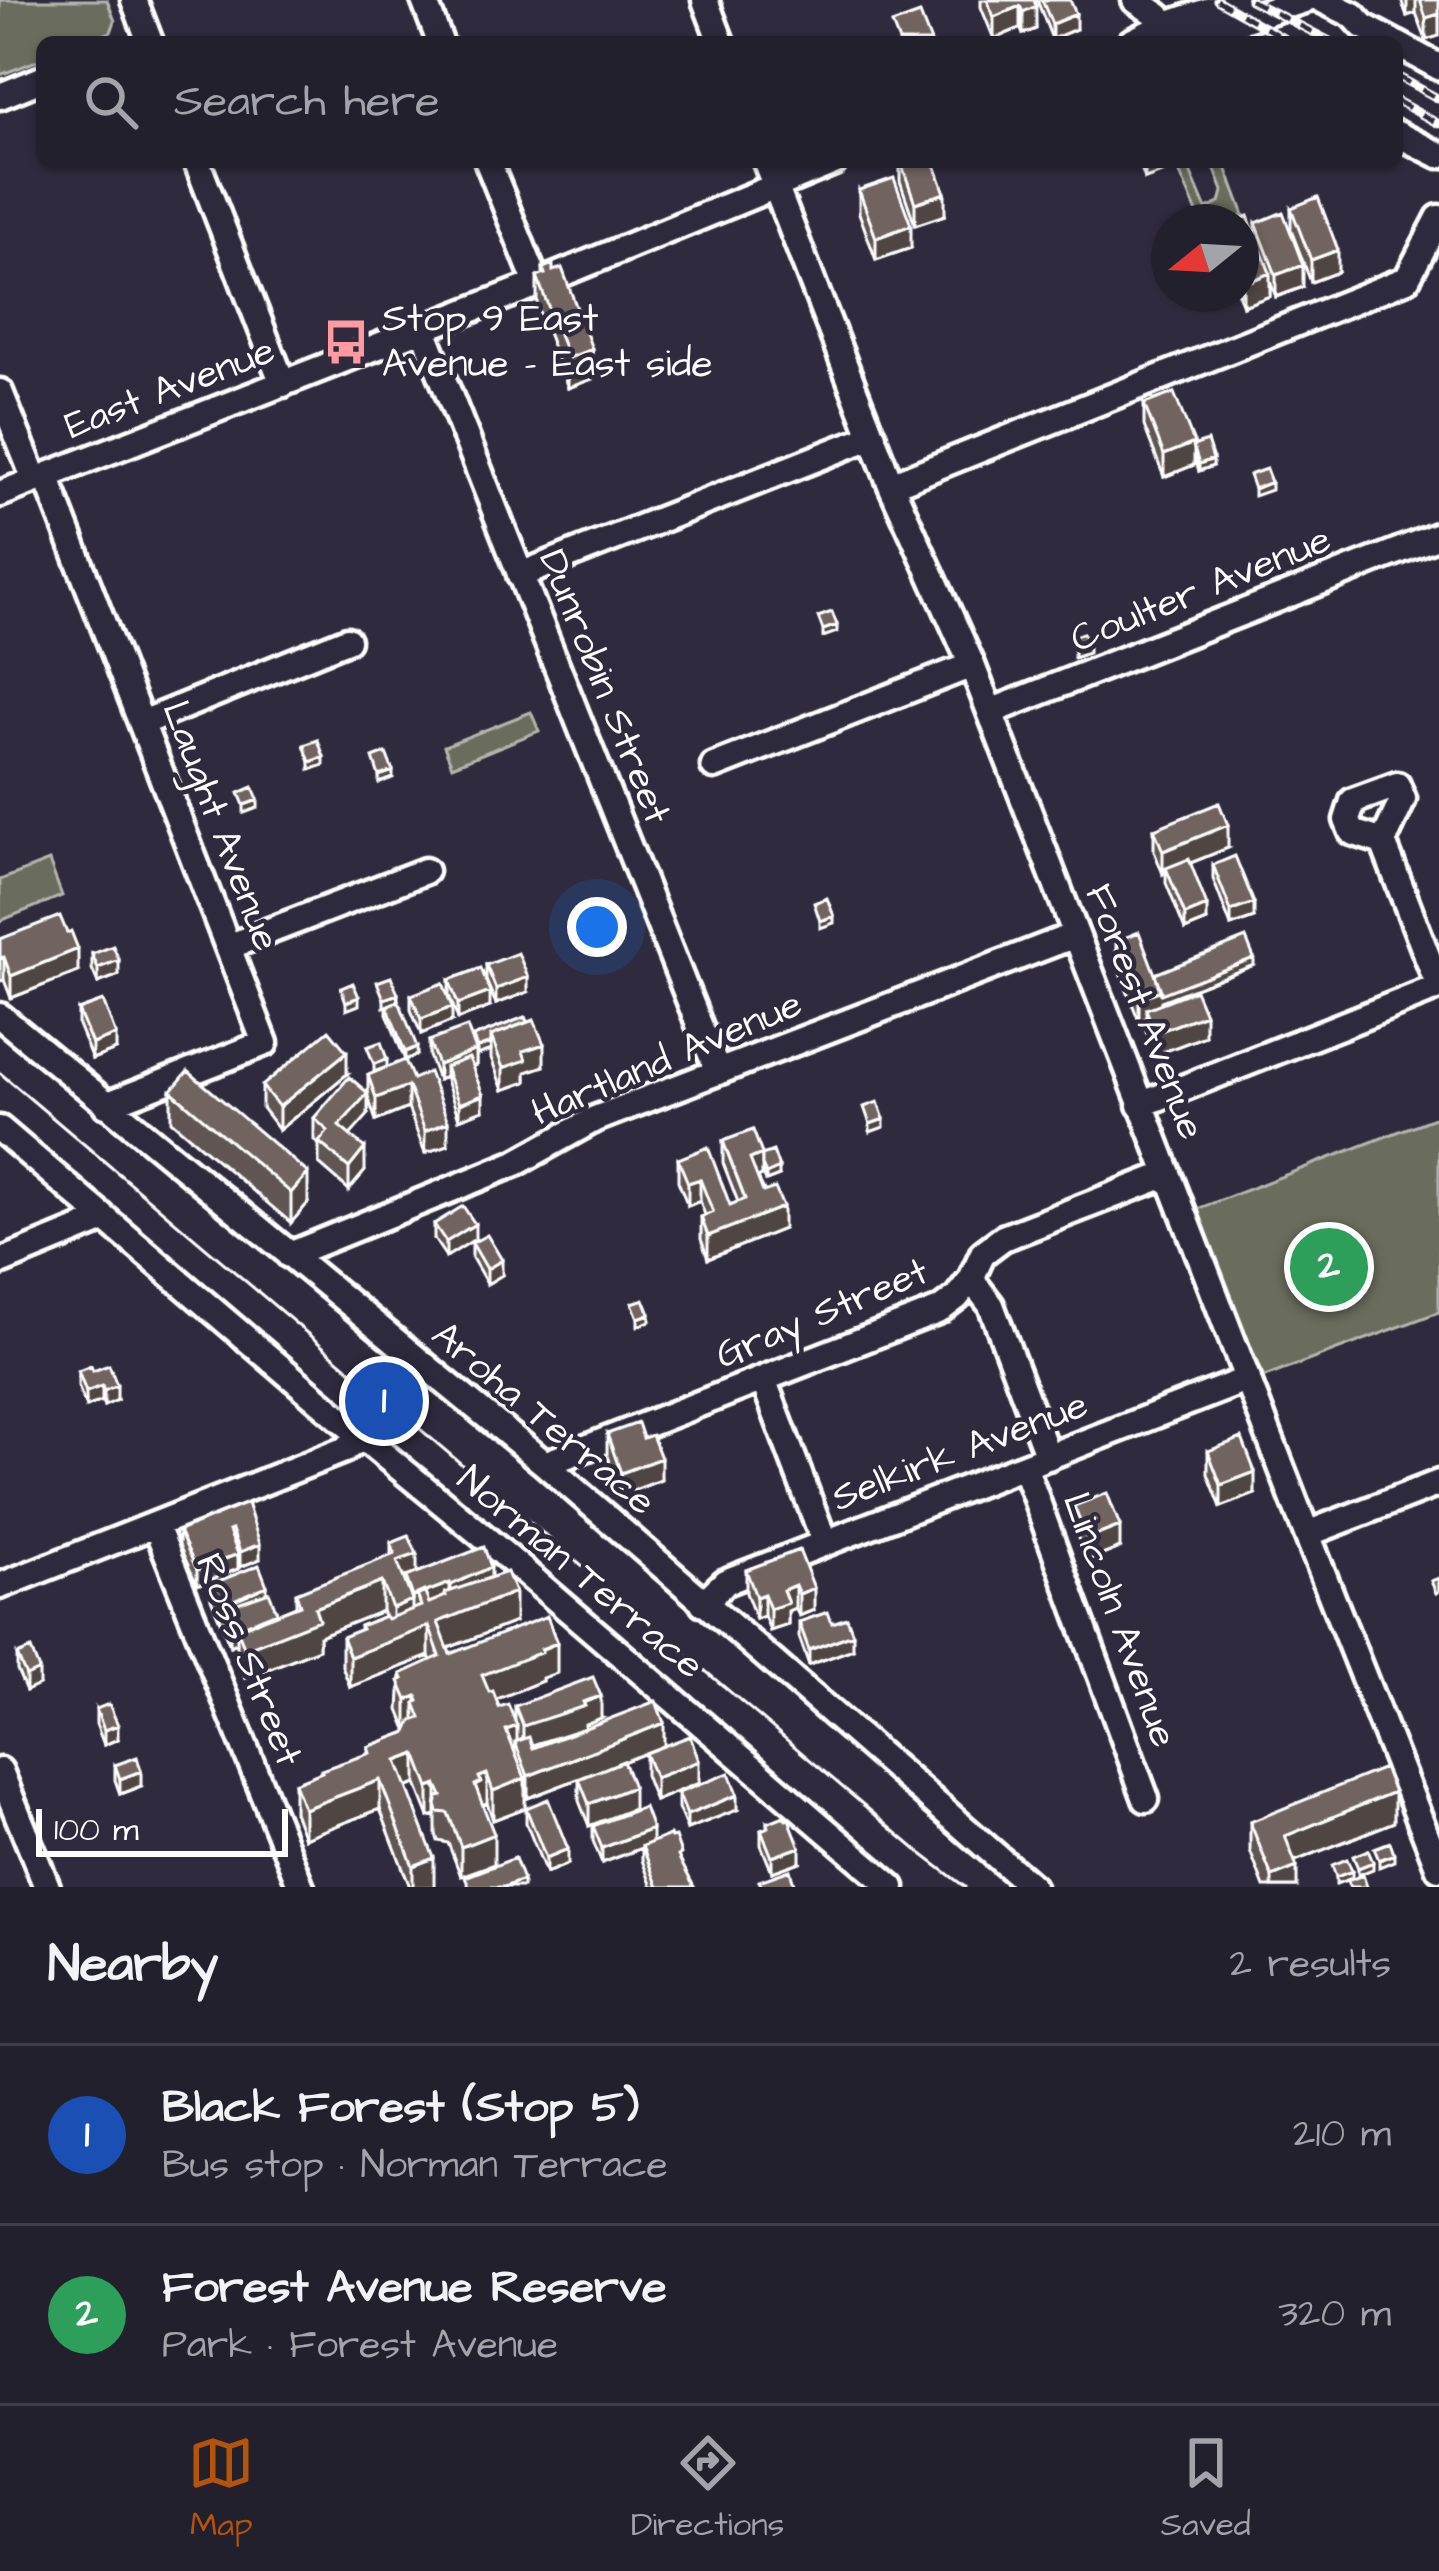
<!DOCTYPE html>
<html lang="en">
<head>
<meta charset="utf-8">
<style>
  body { margin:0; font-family:"Architects Daughter",sans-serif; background:#2b2836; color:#f1f3f6 }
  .compass { position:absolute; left:1151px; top:204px; width:108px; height:108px; border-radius:50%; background:#23202e; box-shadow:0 3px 9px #0004; rotate:252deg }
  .scale { position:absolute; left:36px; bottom:30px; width:252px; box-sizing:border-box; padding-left:12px; border:6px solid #fff; border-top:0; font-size:33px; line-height:42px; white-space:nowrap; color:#fff; -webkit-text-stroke:9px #2f2a3d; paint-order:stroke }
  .you { position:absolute; left:597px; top:927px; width:42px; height:42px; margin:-30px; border:9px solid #fff; border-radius:50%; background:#1a73e8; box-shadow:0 0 0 18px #1a73e833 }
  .badge { display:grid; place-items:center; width:78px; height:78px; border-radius:50%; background:#b45309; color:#fff; font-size:39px; font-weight:700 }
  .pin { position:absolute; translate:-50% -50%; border:6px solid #fff; box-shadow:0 3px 12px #0006 }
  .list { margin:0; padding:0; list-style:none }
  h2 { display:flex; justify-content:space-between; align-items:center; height:156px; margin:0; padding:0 48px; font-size:51px }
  h2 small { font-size:39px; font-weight:400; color:#a3a3aa }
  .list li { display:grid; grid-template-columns:78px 1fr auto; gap:36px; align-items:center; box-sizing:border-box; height:180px; padding:0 48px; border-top:3px solid #403e4a }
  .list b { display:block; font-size:45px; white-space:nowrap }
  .list p { margin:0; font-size:39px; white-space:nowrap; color:#a3a3aa }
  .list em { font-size:39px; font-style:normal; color:#a3a3aa }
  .icon { flex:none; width:66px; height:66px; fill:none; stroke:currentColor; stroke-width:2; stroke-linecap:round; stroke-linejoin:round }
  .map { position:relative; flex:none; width:1439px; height:1887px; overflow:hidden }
  .search { position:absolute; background:#23202e; box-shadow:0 3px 9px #0004; left:36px; right:36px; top:36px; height:132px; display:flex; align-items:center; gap:30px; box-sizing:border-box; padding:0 42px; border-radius:18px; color:#a3a3aa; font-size:45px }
  .sheet { height:516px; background:#23202e }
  nav { display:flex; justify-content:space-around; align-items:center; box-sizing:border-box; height:168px; border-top:3px solid #403e4a; background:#23202e; font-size:33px; color:#a3a3aa }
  nav a { display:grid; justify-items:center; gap:6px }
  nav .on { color:#b45309 }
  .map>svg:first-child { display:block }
</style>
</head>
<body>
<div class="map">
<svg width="1439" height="1887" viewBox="0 0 1439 1887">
  <rect width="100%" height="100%" fill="#2f2a3d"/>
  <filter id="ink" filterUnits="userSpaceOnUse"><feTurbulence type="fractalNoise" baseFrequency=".00833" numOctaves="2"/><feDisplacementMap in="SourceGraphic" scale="24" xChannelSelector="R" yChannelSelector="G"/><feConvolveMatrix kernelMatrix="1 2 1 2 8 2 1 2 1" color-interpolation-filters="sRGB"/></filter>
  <g filter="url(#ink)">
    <path fill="#6a6c5d" stroke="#b4b6ae" stroke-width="3" d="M0,0h107l8,21 -4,11 -27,10h-42v17l-42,16z
      M1175,162h11l20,47 14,-6 3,-12 -11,-29h12l20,53 -17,7h-26z
      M531,712l8,19 -87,35 -8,-20z
      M49,861l13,35 -62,25v-41z
      M1439,1116v196l-177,66 -65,-169z"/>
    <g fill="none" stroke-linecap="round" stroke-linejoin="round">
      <g stroke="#fff" stroke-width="33">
        <path id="minor" d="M134,0l16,42
          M424,0l16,42
          M705,0l16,42
          M1135,0l24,16 4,10
          M1322,0l31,15 10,11 30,16
          M1131,42l32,-16 76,-26
          M1159,42l83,-22 62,-20
          M1397,44l42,23
          M0,96l42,-17
          M1397,134l42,21
          M197,162l86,222
          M488,162l49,122
          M766,162l125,323 81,180 335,869 132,334
          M423,329l295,743
          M0,392l35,88
          M46,476l219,567 -159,62
          M891,485l516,-206 32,-61
          M0,494l537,-210 297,-122
          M520,575l353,-139
          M990,712l449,-177
          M142,723l205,-83
          M714,766l258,-101
          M228,947l197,-76
          M0,1016l545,448 487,423
          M1140,1105l299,-118 -56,-145 20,-43 -6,-14 -44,16 -6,19 5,12 31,10
          M0,1129l362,308 116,95 414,355
          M289,1255l227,-92 79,-44 480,-184
          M0,1262l105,-43
          M971,1279l20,26 57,152
          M763,1379l62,164
          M545,1464l395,-154 17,-13 14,-18 12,-26 20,-15 165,-64
          M1024,1466l122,333
          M156,1526l145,361
          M1307,1534l132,-51
          M0,1586l344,-136 18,-13
          M703,1603l22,-21 523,-203
          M0,1771l47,116"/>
      </g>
      <use href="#minor" stroke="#2f2a3d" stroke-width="24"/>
      <path stroke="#fff" stroke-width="3" d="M0,1073l919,779 46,35"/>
      <g stroke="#fff" stroke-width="9">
        <path id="rail" d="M1217,0l73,42
          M1250,0l82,42
          M1397,76l42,23
          M1397,101l42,23"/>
      </g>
      <use href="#rail" stroke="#2f2a3d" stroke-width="4.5" stroke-dasharray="14" stroke-linecap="butt"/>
    </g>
    <path fill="#615552" stroke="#fff" stroke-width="3" d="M981,0h53l2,29 -13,5 -3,-6 -26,11 -13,-32z
      M1037,0h33l6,29 -24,10z
      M1401,0h38v36l-13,4 -10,-27 -9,3z
      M900,162h34l11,53 -30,10 -15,-44z
      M1139,162h25v10l-19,7z
      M859,190l52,58 -35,12 -17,-47z
      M1291,208l47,64 -27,10 -20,-52z
      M1241,222l15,16v-15l47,64 -27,10 -6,-16v15l-27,10 -5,-12h3z
      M543,268l10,3 39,108 -24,9 -31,-82v-29l6,-2z
      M1144,404l50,42 19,20 -14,5 -5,-15v9l-30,12 -20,-51z
      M1154,829l74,19 -38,15 17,58 -22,9 -19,-47v-11l-3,2 -9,-23z
      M1213,865l41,53 -23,8 -18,-47z
      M0,939l78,33 -67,26 -7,-18h-4z
      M1116,941l39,33 99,-9 -93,36 44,35 -50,19 -9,-24v-13l-7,3 -23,-58z
      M92,954l27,21 -21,8 -6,-14z
      M486,965l42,27 -32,12 -10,-24z
      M449,980l41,27 -32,12 -9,-24z
      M411,995l41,26 -31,13 -10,-24z
      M387,1006l30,49 -12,5 -18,-46z
      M78,1010l38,40 -24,9 -14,-34z
      M525,1017l19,49 -18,6v10l-23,8 -12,-32v-8l-14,5 -1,-4v14l-4,2 11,43 -24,9 -14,-42 -7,3 -9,-24v-15l44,2v-6z
      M347,1074l-68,56 -17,-22v-22z
      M368,1075l45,4 35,66 -23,8 -17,-45 -32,13 -8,-24v18l-18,20 15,36 -16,19 -30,-26v-19l-5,-5v-22l54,-25z
      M171,1091l137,112 -17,20 -120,-102z
      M723,1141l39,14 17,21 -13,5 -4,-9v4l-4,2 25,51 -75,30 -7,-20v-22l4,-2 -5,-14 -12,5 -10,-25v-22l52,46 8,-3 -15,-39z
      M434,1224l41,15 -29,18 -12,-18z
      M472,1243l30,32 -15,9 -15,-26z
      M78,1371h15l24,29 -13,6 -2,-5 -16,6 -8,-21z
      M607,1434l54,46 -40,15 -14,-39z
      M1208,1451l47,43 -34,13 -13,-33z
      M247,1503l13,56 -20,8 -2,-6v8l-41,16 -18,-40v-14z
      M1074,1506l46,42 -33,13 -13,-33z
      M391,1543l26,30 74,4 24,45 -67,26 2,6 107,19 -15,5v3l-46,18 3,8 16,15v-16l86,12 -69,27 1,3 131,-2 35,37 -44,18 -10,-26v-22l9,-3 -126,48 -3,-8v18l-32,12 -6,-17 -5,2 12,59 -33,12 -13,-33 -10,-2 -2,-7v-19l-7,2 -13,-33 -9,3 27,100h-24l-30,-78 -76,29 -10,-26v-29l74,-29v-7l39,-15 1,-3h-1l-8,-19 2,-36 30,-13 -2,-5 -79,31 -8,-21v-29l18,-7v-4l24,-10 -2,-5 -63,25v13l-74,29 -8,-19v-16l-7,3 -19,-47v-15l56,9 10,21 19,-8v-13l95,-37z
      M799,1550l15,60 -15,6 -4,-8 -7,3v14l-18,6 -6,-15 -8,3 -10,-26v-23z
      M799,1622l33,1 21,26 -44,16 -10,-28z
      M17,1655l22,30 -13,6 -9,-21z
      M96,1709l22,30 -14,6 -8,-21z
      M115,1765l26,21 -21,8 -5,-14z
      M579,1779l54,30 -44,17 -10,-25z
      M678,1793l59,17 -50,19 -9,-21z
      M526,1808l42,56 -22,9 -20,-50z
      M1250,1822h144l-99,39 2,26h-33l-14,-36z
      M767,1823l33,39 -28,10 -11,-27v-15l6,-2z
      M593,1826l59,16 29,21 13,24h-42l-10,-27v-12l-40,15 -9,-22z"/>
    <path fill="#4f4542" stroke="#fff" stroke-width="3" d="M1407,0h9v13l-9,3z
      M1020,6v22l-26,11v-22z
      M1036,6v23l-13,5v-22z
      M1076,14v15l-24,10v-15z
      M1439,14v22l-13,4v-22z
      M1145,162h19v10l-19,7z
      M945,193v22l-30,10v-22z
      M911,225v23l-35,12v-22z
      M1338,250v22l-27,10v-22z
      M1303,265v22l-27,10v-22z
      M1270,273v23l-27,10v-22z
      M592,349v30l-24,9v-30z
      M1194,443v22l-30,12v-22z
      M1213,459v7l-14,5v-7z
      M1271,482v8l-17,6v-7z
      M837,625v7l-14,5v-7z
      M1088,645v8l-14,5v-8z
      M324,757v8l-14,5v-8z
      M393,771v7l-14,5v-7z
      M258,800v8l-14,5v-8z
      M1228,825v23l-60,24 -2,-4v4l-3,2v-23z
      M1254,903v15l-23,8v-15z
      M1207,906v15l-22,9v-15z
      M834,916v7l-14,5v-7z
      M78,949v23l-67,26v-22z
      M4,957v23l-4,1v-22z
      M1254,958v7l-93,36v11l-15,-3v9l-7,3v-23z
      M119,960v15l-21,8v-15z
      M528,977v15l-32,12v-15z
      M490,992v15l-32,12v-15z
      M398,994v7l-14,6v-8z
      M359,997v8l-13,5v-8z
      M452,1007v14l-31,13v-15z
      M1205,1014v22l-50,19v-22z
      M116,1035v15l-24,9v-15z
      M491,1043v7l-14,5v-7z
      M544,1044v22l-18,6v10l-23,8v-22l20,-17z
      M417,1047v8l-12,5v-8z
      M476,1050v15l-28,11 -3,-9v10l-7,3v-15z
      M347,1052v22l-68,56v-23z
      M387,1059v8l-13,5v-8z
      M408,1086v22l-32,13v-23z
      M368,1093v22l-29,33v-22z
      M483,1095v15l-24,9v-15z
      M884,1119v8l-14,5v-8z
      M448,1122v23l-23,8v-22z
      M365,1148v23l-16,19v-22z
      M762,1154v22l-12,5v-22z
      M779,1168v8l-13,5v-7z
      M308,1173v30l-17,20v-30z
      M700,1179v22l-12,5v-23z
      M783,1207v22l-75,30v-23z
      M475,1224v15l-29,18v-15z
      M502,1260v15l-15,9v-15z
      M650,1314v7l-12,5v-8z
      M117,1385v15l-13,6v-15z
      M102,1386v15l-16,6v-15z
      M661,1458v22l-40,15v-22z
      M1255,1472v22l-34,13v-22z
      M1120,1526v22l-33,13v-22z
      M260,1544v15l-20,8v-15z
      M238,1554v15l-41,16v-15z
      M417,1554v29l-11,-6v11l-9,-27z
      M491,1567v22l-40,19v-23z
      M382,1582v29l-63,25v13l-74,29v-29l70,-41z
      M450,1583v22l-5,-12v14l-24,-1 -3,-11z
      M795,1585v23l-7,3v14l-18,6v-22l13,-19z
      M267,1586v14l-46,9 -1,12v-15z
      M814,1588v22l-15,6v-22z
      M515,1592v30l-77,30v-30z
      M764,1594v22l-8,3v-22z
      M412,1600v30l-20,7v-29z
      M277,1612l-40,17v14l-7,3v-15z
      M429,1626v30l-79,31v-30z
      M853,1634v15l-44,16v-15z
      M557,1643v30l-15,5v3l-60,24v-30z
      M39,1670v15l-13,6v-15z
      M417,1696v13l-2,-6v23l-8,3v-29z
      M601,1696v22l-16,6v4l-62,20v-22z
      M664,1723v23l-136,52v-22z
      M118,1725v14l-14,6v-15z
      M517,1726v21l-2,-5v14l-9,-26z
      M416,1754v30l-19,7v-30z
      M699,1761v22l-44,18v-23z
      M141,1771v15l-21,8v-15z
      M487,1774v29l-6,2 -6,-20 4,-8z
      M525,1778v30l-32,12v-29z
      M380,1780v29l-76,29v-29z
      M437,1785v24l-1,-4v10l-7,2v-29z
      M633,1787v22l-44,17v-22z
      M1394,1792v30l-109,43v-29z
      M737,1795v15l-50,19v-14z
      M652,1829v15l-50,19v-15z
      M494,1834v30l-33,12v-29z
      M800,1847v15l-28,10v-15z
      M568,1849v15l-22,9v-15z
      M1394,1854v7l-15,6v-7z
      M434,1858v29h-21v-21z
      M1373,1862v7l-15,6v-7z
      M1297,1867v20h-25v-10z
      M1352,1871v7l-16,6v-7z
      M523,1880v7h-19z"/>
    <path fill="#71635f" stroke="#fff" stroke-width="3" d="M987,0h47l2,6 -13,6 -3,-6 -26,11z
      M1042,0h28l6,14 -24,10z
      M1420,0h19v14l-13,4z
      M920,14l11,28h-32l-7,-18z
      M901,162h33l11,31 -30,10z
      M894,178l17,47 -35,13 -17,-48z
      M1318,197l20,53 -27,10 -20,-52z
      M1283,212l20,53 -27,10 -20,-52z
      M1248,216l22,57 -27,11 -2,-5v-57h-9z
      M553,264v7l9,-3 30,81 -24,9 -31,-81 8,-3 -2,-6z
      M1174,393l20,50 -30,12 -20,-51z
      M1207,441l6,18 -14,5 -6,-18z
      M1266,469l5,13 -17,7 -5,-14z
      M832,612l5,13 -14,5 -5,-13z
      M1083,633l5,12 -14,5 -5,-12z
      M318,740l6,17 -14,5 -6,-17z
      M386,753l7,18 -14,5 -6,-18z
      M253,787l5,13 -14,5 -5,-12z
      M1219,803l9,22 -65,26 -9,-22z
      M1235,856l19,47 -23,8 -18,-46z
      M1189,859l18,47 -22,9 -19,-47z
      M827,898l7,18 -14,5 -6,-18z
      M60,916l7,17 4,-2 7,18 -67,27 -7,-19 -4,1v-19z
      M1139,932l22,58 -22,8 -23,-57z
      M1246,938l8,20 -93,36 -6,-20z
      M113,946l6,14 -21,8 -6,-14z
      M518,953l10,24 -32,12 -10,-24z
      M481,968l9,24 -32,12 -9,-24z
      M391,977l7,17 -14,5 -7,-17z
      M353,983l6,14 -13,5 -5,-14z
      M443,983l9,24 -31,12 -10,-24z
      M1195,990l10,24 -50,19 -9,-24z
      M103,1001l13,34 -24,9 -14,-34z
      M399,1001l18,46 -12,5 -18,-46z
      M525,1017l2,5 -36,14v7l-14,5 -4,-11z
      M534,1020l10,24 -21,7 3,9 -23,8 -12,-32z
      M467,1027l9,23 -38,15 -9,-24z
      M329,1030l18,22 -68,55 -17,-21z
      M381,1042l6,17 -13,5 -7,-17z
      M469,1058l14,37 -24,9 -14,-37z
      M405,1060l8,19 16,-7 19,50 -23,9 -17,-45 -32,12 -8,-23z
      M188,1071l120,102 -17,20 -120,-102z
      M349,1077l19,16 -29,33 26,22 -16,20 -30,-26 9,-11 -14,-13z
      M878,1102l6,17 -14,5 -6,-17z
      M753,1130l9,24 -12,5 13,33 12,-4 8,19 -75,29 -7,-19 12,-5 -13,-33 -12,4 -10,-24 30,-12 22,58 15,-6 -22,-58z
      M773,1151l6,17 -13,6 -4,-9v-10z
      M463,1206l12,18 -29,18 -12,-18z
      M487,1235l15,25 -15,9 -15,-26z
      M644,1299l6,15 -12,4 -6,-15z
      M109,1365l8,20 -13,6 -2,-5 -16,6 -8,-21 13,-5 2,5z
      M638,1423l5,15 9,-3 9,23 -40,15 -14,-39z
      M1242,1438l13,34 -34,13 -13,-34z
      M1107,1493l13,33 -33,13 -13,-33z
      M247,1503l13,41 -20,8 -8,-22 -3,1 9,23 -41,16 -18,-39z
      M409,1536l8,18 -20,7 15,39 -20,8 -10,-26 -67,26 4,12 -74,29 -8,-20 63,-24 -4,-12 99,-39 -4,-11z
      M484,1547l7,20 -40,18 -1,-2 -37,14 -7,-20z
      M799,1550l15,38 -15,6 -4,-9 -12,5 5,13 -18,6 -6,-15 -8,3 -10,-27z
      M259,1565l8,21 -47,20 -9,-22z
      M507,1572l8,20 -77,30 12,32 97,-38 10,27 -16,6 1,3 -60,23 7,17 4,-1 6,16 9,-3 9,22 -11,4 19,48 -32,13 -6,-17 -8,3 2,5 -6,3 19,49 -33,13 -13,-34 -10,-1 -2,-7 2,-8 4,-1 -5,-11 -8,3 -13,-34 -19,7 37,97 -21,8 -33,-86 -76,29 -10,-26 28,-11 -1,-2 49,-17 -2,-6 39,-15 5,-11 9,-3 -6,-15 4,-2 -2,-5 -10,4 -8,-19 4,-2 -2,-5 39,-18 -11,-30 -79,31 -8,-20 20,-8 -2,-3 25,-10 2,3 34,-13 -4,-12 7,-3 5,12 17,-7 -1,-3z
      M1439,1578v13l-3,2 -5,-12z
      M269,1592l8,20 -47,19 -9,-22z
      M828,1612l4,11 15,-5 6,16 -44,16 -10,-28z
      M31,1649l8,21 -13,6 -9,-21z
      M593,1677l8,19 -18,6 2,4 -62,20 -8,-20z
      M656,1701l8,22 -136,53 -13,-34 14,-5 4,11z
      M109,1704l9,21 -14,5 -8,-21z
      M690,1736l9,25 -44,17 -10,-25z
      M137,1757l4,14 -21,8 -5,-14z
      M623,1761l10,26 -44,17 -10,-25z
      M1384,1768l10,24 -109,44 12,31 -25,10 -22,-55z
      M729,1773l8,22 -50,20 -9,-22z
      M548,1799l20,50 -22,9 -20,-50z
      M644,1807l8,22 -50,19 -9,-22z
      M784,1816l2,4 3,-1 11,28 -28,10 -11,-27 7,-3 -1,-4z
      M670,1835l1,3 4,-1 6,17 -3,2 16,31h-36l-16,-41z
      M1390,1842l4,12 -15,6 -5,-12z
      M1368,1850l5,12 -15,6 -5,-12z
      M515,1858l8,22 -19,7h-35l-4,-10z
      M1347,1859l5,12 -16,6 -4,-12z
      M790,1870l5,17h-33l-3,-6z
      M1363,1875l4,12h-17l-3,-6z"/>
  </g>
  <defs>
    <g id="bus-bare" transform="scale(3.6)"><path d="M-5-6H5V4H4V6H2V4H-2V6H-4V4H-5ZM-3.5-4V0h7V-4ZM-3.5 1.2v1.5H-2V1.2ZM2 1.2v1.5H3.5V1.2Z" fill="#ff9aa2" stroke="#2f2a3d" stroke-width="2.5" paint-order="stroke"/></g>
  </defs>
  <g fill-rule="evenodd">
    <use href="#bus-bare" x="346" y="342"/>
  </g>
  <g text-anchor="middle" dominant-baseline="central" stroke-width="9" stroke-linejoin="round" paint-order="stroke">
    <g font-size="39" fill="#fff" stroke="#2f2a3d" text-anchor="start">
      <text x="382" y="320">Stop 9 East<tspan x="382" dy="45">Avenue - East side</tspan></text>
    </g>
    <g font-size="39" fill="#fff" stroke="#2f2a3d">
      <text transform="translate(170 389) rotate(-21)">East Avenue</text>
      <text transform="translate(1201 590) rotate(-22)">Coulter Avenue</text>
      <text transform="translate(604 687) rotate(68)">Dunrobin Street</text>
      <text transform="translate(220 826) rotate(69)">Laught Avenue</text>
      <text transform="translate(1144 1012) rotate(69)">Forest Avenue</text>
      <text transform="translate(667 1059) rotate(-23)">Hartland Avenue</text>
      <text transform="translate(822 1314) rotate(-23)">Gray Street</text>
      <text transform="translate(543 1419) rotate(40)">Aroha Terrace</text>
      <text transform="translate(960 1452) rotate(-21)">Selkirk Avenue</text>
      <text transform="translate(580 1573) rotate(40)">Norman Terrace</text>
      <text transform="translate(1119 1620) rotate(70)">Lincoln Avenue</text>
      <text transform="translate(248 1660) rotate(68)">Ross Street</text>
    </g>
  </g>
</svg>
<svg class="compass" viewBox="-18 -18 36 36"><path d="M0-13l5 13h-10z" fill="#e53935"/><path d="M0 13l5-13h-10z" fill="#a3a3aa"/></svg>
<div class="scale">100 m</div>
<div class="you"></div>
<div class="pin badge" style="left:384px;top:1401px;background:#1a4fb4">1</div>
<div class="pin badge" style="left:1329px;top:1267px;background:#2e9e5b">2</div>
<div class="search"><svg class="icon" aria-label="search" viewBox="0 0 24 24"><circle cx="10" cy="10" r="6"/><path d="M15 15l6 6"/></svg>Search here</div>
</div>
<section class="sheet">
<h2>Nearby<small>2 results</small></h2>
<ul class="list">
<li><span class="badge" style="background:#1a4fb4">1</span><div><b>Black Forest (Stop 5)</b><p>Bus stop · Norman Terrace</p></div><em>210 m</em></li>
<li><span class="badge" style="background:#2e9e5b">2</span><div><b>Forest Avenue Reserve</b><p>Park · Forest Avenue</p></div><em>320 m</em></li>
</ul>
</section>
<nav>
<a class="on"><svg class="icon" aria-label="map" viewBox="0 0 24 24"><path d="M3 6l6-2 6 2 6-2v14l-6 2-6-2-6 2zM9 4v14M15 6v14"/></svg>Map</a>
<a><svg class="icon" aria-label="directions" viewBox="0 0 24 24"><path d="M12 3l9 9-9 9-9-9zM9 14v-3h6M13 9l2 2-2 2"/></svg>Directions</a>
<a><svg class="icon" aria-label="saved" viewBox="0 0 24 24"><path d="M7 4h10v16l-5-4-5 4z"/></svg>Saved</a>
</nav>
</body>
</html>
